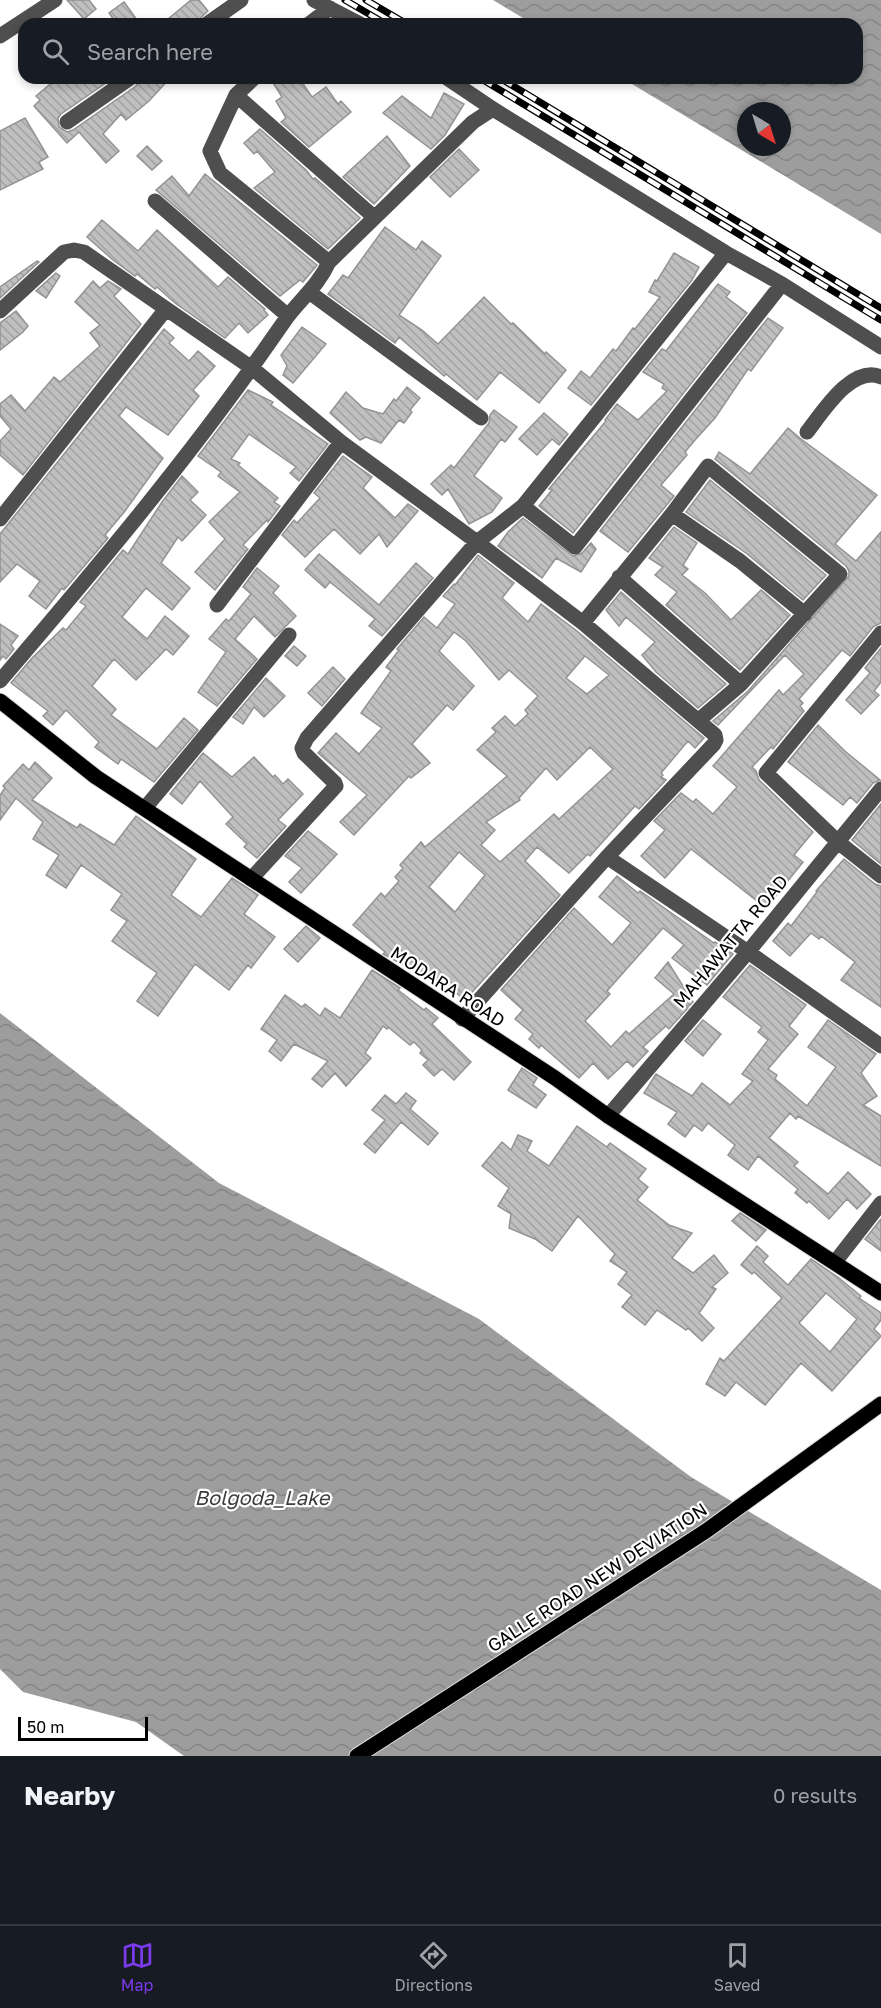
<!DOCTYPE html>
<html lang="en">
<head>
<meta charset="utf-8">
<style>
  body { margin:0; font-family:"Golos Text",sans-serif; background:#20242c; color:#f1f3f6 }
  .compass { position:absolute; left:737px; top:102px; width:54px; height:54px; border-radius:50%; background:#171b24; box-shadow:0 3px 9px #0003; rotate:142deg }
  .scale { position:absolute; left:18px; bottom:15px; width:130px; box-sizing:border-box; padding-left:6px; border:3px solid #000; border-top:0; font-size:16px; line-height:21px; white-space:nowrap; color:#000; -webkit-text-stroke:4px #fff; paint-order:stroke }
  .list { margin:0; padding:0; list-style:none }
  h2 { display:flex; justify-content:space-between; align-items:center; height:78px; margin:0; padding:0 24px; font-size:26px }
  h2 small { font-size:20px; font-weight:400; color:#9ea1a6 }
  .icon { flex:none; width:33px; height:33px; fill:none; stroke:currentColor; stroke-width:2; stroke-linecap:round; stroke-linejoin:round }
  .map { position:relative; flex:none; width:881px; height:1756px; overflow:hidden }
  .search { position:absolute; background:#171b24; box-shadow:0 3px 9px #0003; left:18px; right:18px; top:18px; height:66px; display:flex; align-items:center; gap:15px; box-sizing:border-box; padding:0 21px; border-radius:18px; color:#9ea1a6; font-size:22px }
  .sheet { height:168px; background:#171b24 }
  nav { display:flex; justify-content:space-around; align-items:center; box-sizing:border-box; height:84px; border-top:2px solid #363941; background:#171b24; font-size:16px; color:#9ea1a6 }
  nav a { display:grid; justify-items:center; gap:3px }
  nav .on { color:#7c3aed }
  .map>svg:first-child { display:block }
</style>
</head>
<body>
<div class="map">
<svg width="881" height="1756" viewBox="0 0 881 1756">
  <defs>
    <pattern id="water-waves" width="16" height="10" patternUnits="userSpaceOnUse" patternTransform="scale(1.5)"><rect width="16" height="10" fill="#9d9d9d"/><path d="M0 5q4-4 8 0t8 0" fill="none" stroke="#858585"/></pattern>
    <pattern id="building-back-hatch" width="6" height="6" patternUnits="userSpaceOnUse" patternTransform="scale(1.5)"><rect width="6" height="6" fill="#bfbfbf"/><path d="M-1 5l2 2M0 0l6 6M5-1l2 2" fill="none" stroke="#a2a2a2"/></pattern>
  </defs>
  <rect width="100%" height="100%" fill="#fff"/>
  <path fill="url(#water-waves)" fill-rule="evenodd" d="M493,0h388v234l-259,-156h235v-54h-324zM746,111h36v36h-36z
    M0,1013l219,170 260,136 212,158 190,113v166h-697l-48,-34 -113,-30 -23,-23z"/>
  <path fill="url(#building-back-hatch)" stroke="#939393" stroke-width="1.5" fill-rule="evenodd" d="M67,0h22l7,9 -12,10z
    M191,0h8l9,11 -14,13h-32z
    M124,2l16,22h-23l-8,-11z
    M61,78h52l-52,36 -3,4 1,9 8,5 6,-2 63,-44 4,-8h30l-21,23 -23,19 -5,-6 -18,20 16,17 -13,12 -27,-31 -12,11 -33,-37 6,-6 -4,-4 13,-11z
    M270,78h29l13,19 14,-10 12,17 3,-3 10,11 -42,35 -28,-25 5,-4 -10,-17 6,-4z
    M444,93l20,11 -19,31 -14,14 -48,-36 19,-17 29,22z
    M25,118l23,39 -9,5 4,7 -43,21v-59z
    M260,129l46,41 7,9 2,-1 45,40 -32,31 -74,-61 21,-16 -18,-21 -3,3 -10,-11z
    M387,136l23,30 -36,38 -31,-27z
    M147,146l15,15 -10,9 -15,-14z
    M459,149l20,21 -29,27 -20,-20z
    M205,174l112,91 -14,17 -3,-2 -20,16 -124,-106 16,-14 17,20z
    M102,220l36,31 19,-21 61,57 10,-10 37,32 -1,1 4,5 -20,18 -9,-10 -14,15 -50,-35 -18,-16 -2,2 -18,-15 -2,2 -22,-16 -26,-23z
    M385,227l31,23 6,-9 19,15 -42,59 23,15 16,14 46,-47 27,27 2,-1 32,31 1,-2 20,18 -27,33 -39,-31 -23,28 -31,-26 -2,2 -45,-39 -4,6 -67,-49 15,-19 5,3z
    M674,253l25,14 -7,13 -101,125 -23,-17 13,-17 9,7 23,-29 3,2 17,-23 2,1 25,-32 -11,-5 6,-12 2,1z
    M37,261l2,1 -39,36v-11z
    M56,273l4,3 -14,22 -10,-7z
    M93,281l7,7 8,-7 13,8 -7,7 27,28 -118,151 -23,-20v-14l11,-12 -11,-13v-12l11,-9 14,16 29,-34 6,5 40,-36 -10,-13 10,-8 -25,-23z
    M718,284l12,8 -4,5 21,16 -174,220 -34,-27 13,-16 -3,-1 57,-68 -1,-1 12,-16 21,16 29,-29 -5,-3 2,-4 -21,-12 19,-23 4,2z
    M16,311l12,15 -5,6 -23,18v-27z
    M768,318l15,10 -32,43 -3,-2 -33,49 -20,22 -10,12 2,3 -26,30 13,11 -46,56 -28,-21z
    M302,327l24,17 -33,39 -10,-8 4,-9 -6,-11z
    M164,329l10,9 -5,5 20,18 9,-10 17,15 -22,24 6,6 -31,39 -42,-28 -7,9 44,42 -38,53 -20,24 3,3 -44,52 -2,-2 -16,21 -17,-13 11,-15 -23,-17 -17,18v-48z
    M407,387l13,11 -10,12 2,2 -8,11 -5,-3 -18,23 -15,-6 -6,3 -30,-27 16,-21 17,16 20,6 11,-15 2,2z
    M248,390l25,12 -2,3 57,39 -29,37 -9,-8 6,-6 -47,-33 -18,25 9,4 -2,2 40,33 -4,4 6,4 -12,16 -1,-2 -24,25 5,4 -33,41 -20,-18 30,-33 -16,-17 31,-30 -22,-16 3,-4 -23,-16z
    M494,410l23,17 -12,15 -4,-3 -27,37 28,22 -10,14 -23,12 -21,-35 -6,6 -11,-11 20,-19 3,3 35,-45 1,-8z
    M544,413l24,21 -9,11 -7,-6 -15,16 -18,-16z
    M788,428l13,11 76,56 -42,49 21,17 25,-29v91l-8,4 -23,29 -8,-6 -43,49 4,4 -3,3 4,5 -31,38 -2,-2 -19,20 4,4 3,9 54,52 -19,23 9,7 -37,46 -75,-59 -26,29 -24,-22 24,-26 -11,-9 27,-28 12,9 3,-3 17,15 24,-27 -24,-21 66,-76 4,5 21,-21 -19,-19 -67,70 -5,-4 35,-30 101,-115v-5l-3,-5 -131,-107 4,-7 31,22z
    M343,456l29,21 -9,11 32,30 13,-14 10,7 -31,36 -8,-13 -19,20 -26,-25 -29,28 -23,-22 12,-15 3,3 23,-25 -6,-5z
    M182,476l16,16 -8,8 16,15 -24,26 -4,-4 -17,26 29,25 -18,22 -26,-22 -24,29 25,22 18,-23 24,20 -16,19 -7,-6 -30,31 -22,-21 -22,27 24,23 -5,6 46,34 27,-31 14,12 -44,52 -33,-23 -3,5 -23,-17 4,-5 -33,-32 -13,15 -10,-9 5,-5 -37,-28 21,-25 31,-30 3,2 20,-24 -6,-4 43,-52 5,4 34,-52z
    M710,480l116,95 -23,25 -57,-47 -60,-41z
    M523,518l50,38 9,-3 9,-10 5,6 -15,23 -25,-14 -14,20 -44,-32 10,-14z
    M674,527l23,16 -14,22 5,4 -6,6 23,18 26,27 30,-30 29,25 -50,55 -74,-65 11,-13 -22,-17 8,-8 -14,-9z
    M319,554l60,51 37,-42 17,15 -51,58 -13,-10 6,-7 -45,-37 -5,6 -20,-18z
    M478,555l36,28 -12,15 26,24 13,-18 36,27 127,107 -9,10 -7,-7 -27,32 2,2 -2,2 5,3 -27,29 -4,-3 -45,50 -2,-2 -19,19 -32,-26 -12,14 35,34 -95,105 -16,-13 -1,1 -16,-11 -2,2 -47,-25 2,-2 -32,-27 28,-32 4,4 14,-16 -4,-4 8,-9 -3,-3 21,-23 4,5 82,-71 -30,-26 19,-18 -4,-4 13,-12 10,10 13,-12 -3,-4 13,-14 -29,-26 -10,10 -33,-39 -12,-9 -15,19 35,35 -21,24 -6,-5 -35,39 18,19 -19,15 -2,-2 -55,59 -14,-13 27,-27 -49,-42 18,-20 23,21 23,-26 -21,-15 30,-42 -5,-4 13,-17 -2,-1 27,-32 13,11 18,-24 -12,-8 11,-12 1,1zM585,656l24,19 -22,19 -21,-16zM590,747l23,22 -54,50 -5,-5 -54,48 -19,-17 14,-15 -9,-8 34,-22 -1,-2 27,-30 11,12zM459,852l26,23 -30,37 -26,-25z
    M257,568l22,18 -6,7 23,23 -21,21 -21,-21 -19,23 22,20 -40,47 -19,-14 28,-40 -17,-13 17,-20 3,2 22,-27 -8,-7z
    M621,592l105,92 -28,24 -42,-36 -14,-17 13,-13 -29,-25 -7,9 -13,-16z
    M0,624l18,12 -7,9 3,4 -8,10 -3,-3 -3,4z
    M294,646l12,10 -9,10 -12,-10z
    M881,648v34l-7,9 5,4 -18,19 -15,-14 24,-27 -5,-5z
    M333,667l12,12 -23,27 -14,-13z
    M266,678l19,18 -21,21 -10,-10 -11,17 -10,-7z
    M818,725l28,27 34,28 -7,3 -16,20 -7,-6 -7,8 -55,-43z
    M203,753l29,24 22,-20 19,20 2,-2 8,9 5,-5 15,15 -25,26 8,6 -29,32 -13,-11 3,-3 -21,-20 7,-7 -33,-36 -18,23 -12,-10z
    M35,762l17,16 -20,22 45,28 3,-4 34,21 22,-29 60,43 -25,36 30,22 31,-39 26,17 -14,19 31,23 -24,31 -3,-3 -19,25 -34,-26 -37,52 -21,-15 20,-28 -45,-32 15,-20 -16,-11 11,-16 -41,-29 -15,23 -20,-13 13,-20 -26,-16 10,-17 -27,-24 -16,22v-25l5,-7 -2,-2 20,-22 6,6z
    M881,804v60l-29,-24z
    M308,831l29,23 -36,39 -12,-11 13,-14 -17,-12z
    M844,859l31,25 6,2v121l-40,-27 14,-18 -34,-26 -2,3 -8,-6 -21,23 -17,-15 15,-18 3,3 26,-34 -1,-1z
    M617,876l21,17 2,-2 74,52 1,-1 18,12 -26,31 -35,-27 12,-13 -21,-17 -56,63 3,3 -25,27 26,26 15,-16 3,3 45,-40 -19,-16 13,-16 25,40 -4,4h-4l3,2 -19,21 -3,-3 -23,21 5,4 -15,16 -6,-6 -19,18 -15,-16 -14,15 -38,-33 -2,3 -10,-9 4,-5 -18,-15 8,-9 -22,-20 73,-82 38,37 19,-22 -32,-26z
    M306,926l14,12 -22,24 -14,-13z
    M750,965l56,40 -17,21 9,8 -30,35 9,6 -2,4 32,27 29,-39 -28,-20 20,-27 48,34 -15,19 16,23 -14,9 18,11v50l-83,-50 -2,3 -6,-6 -21,25 29,24 -4,4 34,28 20,-22 23,22 -14,15 -10,-10 -18,20 -20,-18 -2,2 -12,-10 3,-4 -40,-33 -10,14 -20,-15 7,-10 -27,-22 -6,8 -8,-6 -9,12 -17,-13 9,-12 -33,-19 12,-19 36,22 10,-13 28,22 23,-24 -11,-7 26,-34 -10,-8 4,-5 -39,-30z
    M372,970l28,18 -2,2 26,20 2,-2 12,10 -6,6 39,38 -17,18 -12,-11 -8,7 -11,-11 5,-5 -8,-7 2,-3 -8,-8 -4,3 -22,-18 -1,2 -4,-3 -18,27 6,5 -25,28 -11,-13 -13,14 -10,-8 16,-18 -34,-17 -13,17 -12,-10 8,-11 -16,-11 24,-34 17,12 3,-3 15,12 5,-8 15,10z
    M703,1020l18,14 -18,22 -18,-15z
    M522,1068l15,10 -4,7 13,10 -10,13 -28,-18z
    M406,1093l10,8 -6,8 28,24 -10,12 -27,-23 -26,31 -11,-9 21,-24 -13,-10 13,-15 11,9z
    M577,1126l30,21 3,-4 36,26 -8,10 10,8 -11,13 32,25 23,8 -20,25 21,15 21,-18 14,18 -16,14 4,2 -17,24 15,15 -12,13 -14,-13 -2,2 -29,-20 -12,15 -23,-18 10,-12 -14,-11 9,-12 -17,-11 5,-7 -37,-38 -26,35 -17,-12 -26,-11 2,-14 -13,-8 11,-18 -27,-22 20,-24 9,8 7,-15 14,6 -5,10 22,15z
    M740,1213l26,17 -10,11 -24,-20z
    M881,1219v32l-16,-12z
    M757,1246l11,10 -5,6 25,23 23,-26 28,19 22,18 -2,2 22,15v7l-7,9 7,7 -49,55 -31,-28 -36,42 -29,-23 -11,14 -19,-12 14,-26 4,3 58,-63 -28,-26 -2,2 -11,-9zM826,1293l31,26 -27,33 -31,-29z"/>
  <g fill="none" stroke-linecap="round" stroke-linejoin="round">
    <g stroke="#dbdbdb" stroke-width="17">
      <path id="major" d="M0,701l96,76 459,301 53,38 273,177
        M357,1756l349,-225 175,-127"/>
    </g>
    <path stroke="#4f4f4f" stroke-width="15" d="M314,0l46,24
      M207,24l34,-24
      M309,24l21,-16
      M0,36l55,-36
      M254,78l-18,17 -26,56 10,22 109,89
      M236,95l138,122
      M493,109l233,144 56,31 99,63
      M67,122l63,-44
      M155,201l133,115
      M309,292l172,126
      M0,311l64,-59 10,-2 10,2 168,116 89,74 136,100 106,81 132,112 1,5 -2,4 -107,113 -145,162
      M807,432c15,-19 45,-68 74,-55
      M523,506l52,41 207,-263
      M672,514l68,47 65,53
      M0,519l166,-210
      M619,577l122,107
      M217,605l124,-163
      M583,623l89,-109 36,-48 132,108 -99,110 -42,36
      M881,633l-115,140 72,69 43,34
      M0,681c93,-109 185,-218 267,-335 7,-10 14,-20 21,-30 15,-19 31,-32 41,-54l144,-140 20,-13 -46,-31
      M145,808l144,-173
      M607,857l141,95 133,94
      M251,879l85,-93 -1,-3 -31,-30 -2,-5 5,-10 170,-196 46,-36 203,-253
      M608,1116l140,-164 133,-163
      M835,1262l46,-59"/>
    <use href="#major" stroke="#000" stroke-width="15"/>
    <g stroke="#000" stroke-width="7">
      <path id="rail" d="M345,0l41,24
        M366,0l41,24
        M480,78l401,242
        M500,78l381,230"/>
    </g>
    <use href="#rail" stroke="#fff" stroke-width="4.5" stroke-dasharray="14" stroke-linecap="butt"/>
  </g>
  <g text-anchor="middle" dominant-baseline="central" stroke-width="4.5" stroke-linejoin="round" paint-order="stroke">
    <g font-size="18" fill="#000" stroke="#fff">
      <text transform="translate(730 941) rotate(-50)">MAHAWATTA ROAD</text>
      <text transform="translate(448 986) rotate(33)">MODARA ROAD</text>
      <text transform="translate(597 1577) rotate(-33)">GALLE ROAD NEW DEVIATION</text>
    </g>
    <g font-size="20" font-style="italic" fill="#3e3e3e" stroke="#fff">
      <text x="262" y="1497">Bolgoda_Lake</text>
    </g>
  </g>
</svg>
<svg class="compass" viewBox="-18 -18 36 36"><path d="M0-13l5 13h-10z" fill="#e53935"/><path d="M0 13l5-13h-10z" fill="#9ea1a6"/></svg>
<div class="scale">50 m</div>
<div class="search"><svg class="icon" aria-label="search" viewBox="0 0 24 24"><circle cx="10" cy="10" r="6"/><path d="M15 15l6 6"/></svg>Search here</div>
</div>
<section class="sheet">
<h2>Nearby<small>0 results</small></h2>
<ul class="list">
</ul>
</section>
<nav>
<a class="on"><svg class="icon" aria-label="map" viewBox="0 0 24 24"><path d="M3 6l6-2 6 2 6-2v14l-6 2-6-2-6 2zM9 4v14M15 6v14"/></svg>Map</a>
<a><svg class="icon" aria-label="directions" viewBox="0 0 24 24"><path d="M12 3l9 9-9 9-9-9zM9 14v-3h6M13 9l2 2-2 2"/></svg>Directions</a>
<a><svg class="icon" aria-label="saved" viewBox="0 0 24 24"><path d="M7 4h10v16l-5-4-5 4z"/></svg>Saved</a>
</nav>
</body>
</html>
